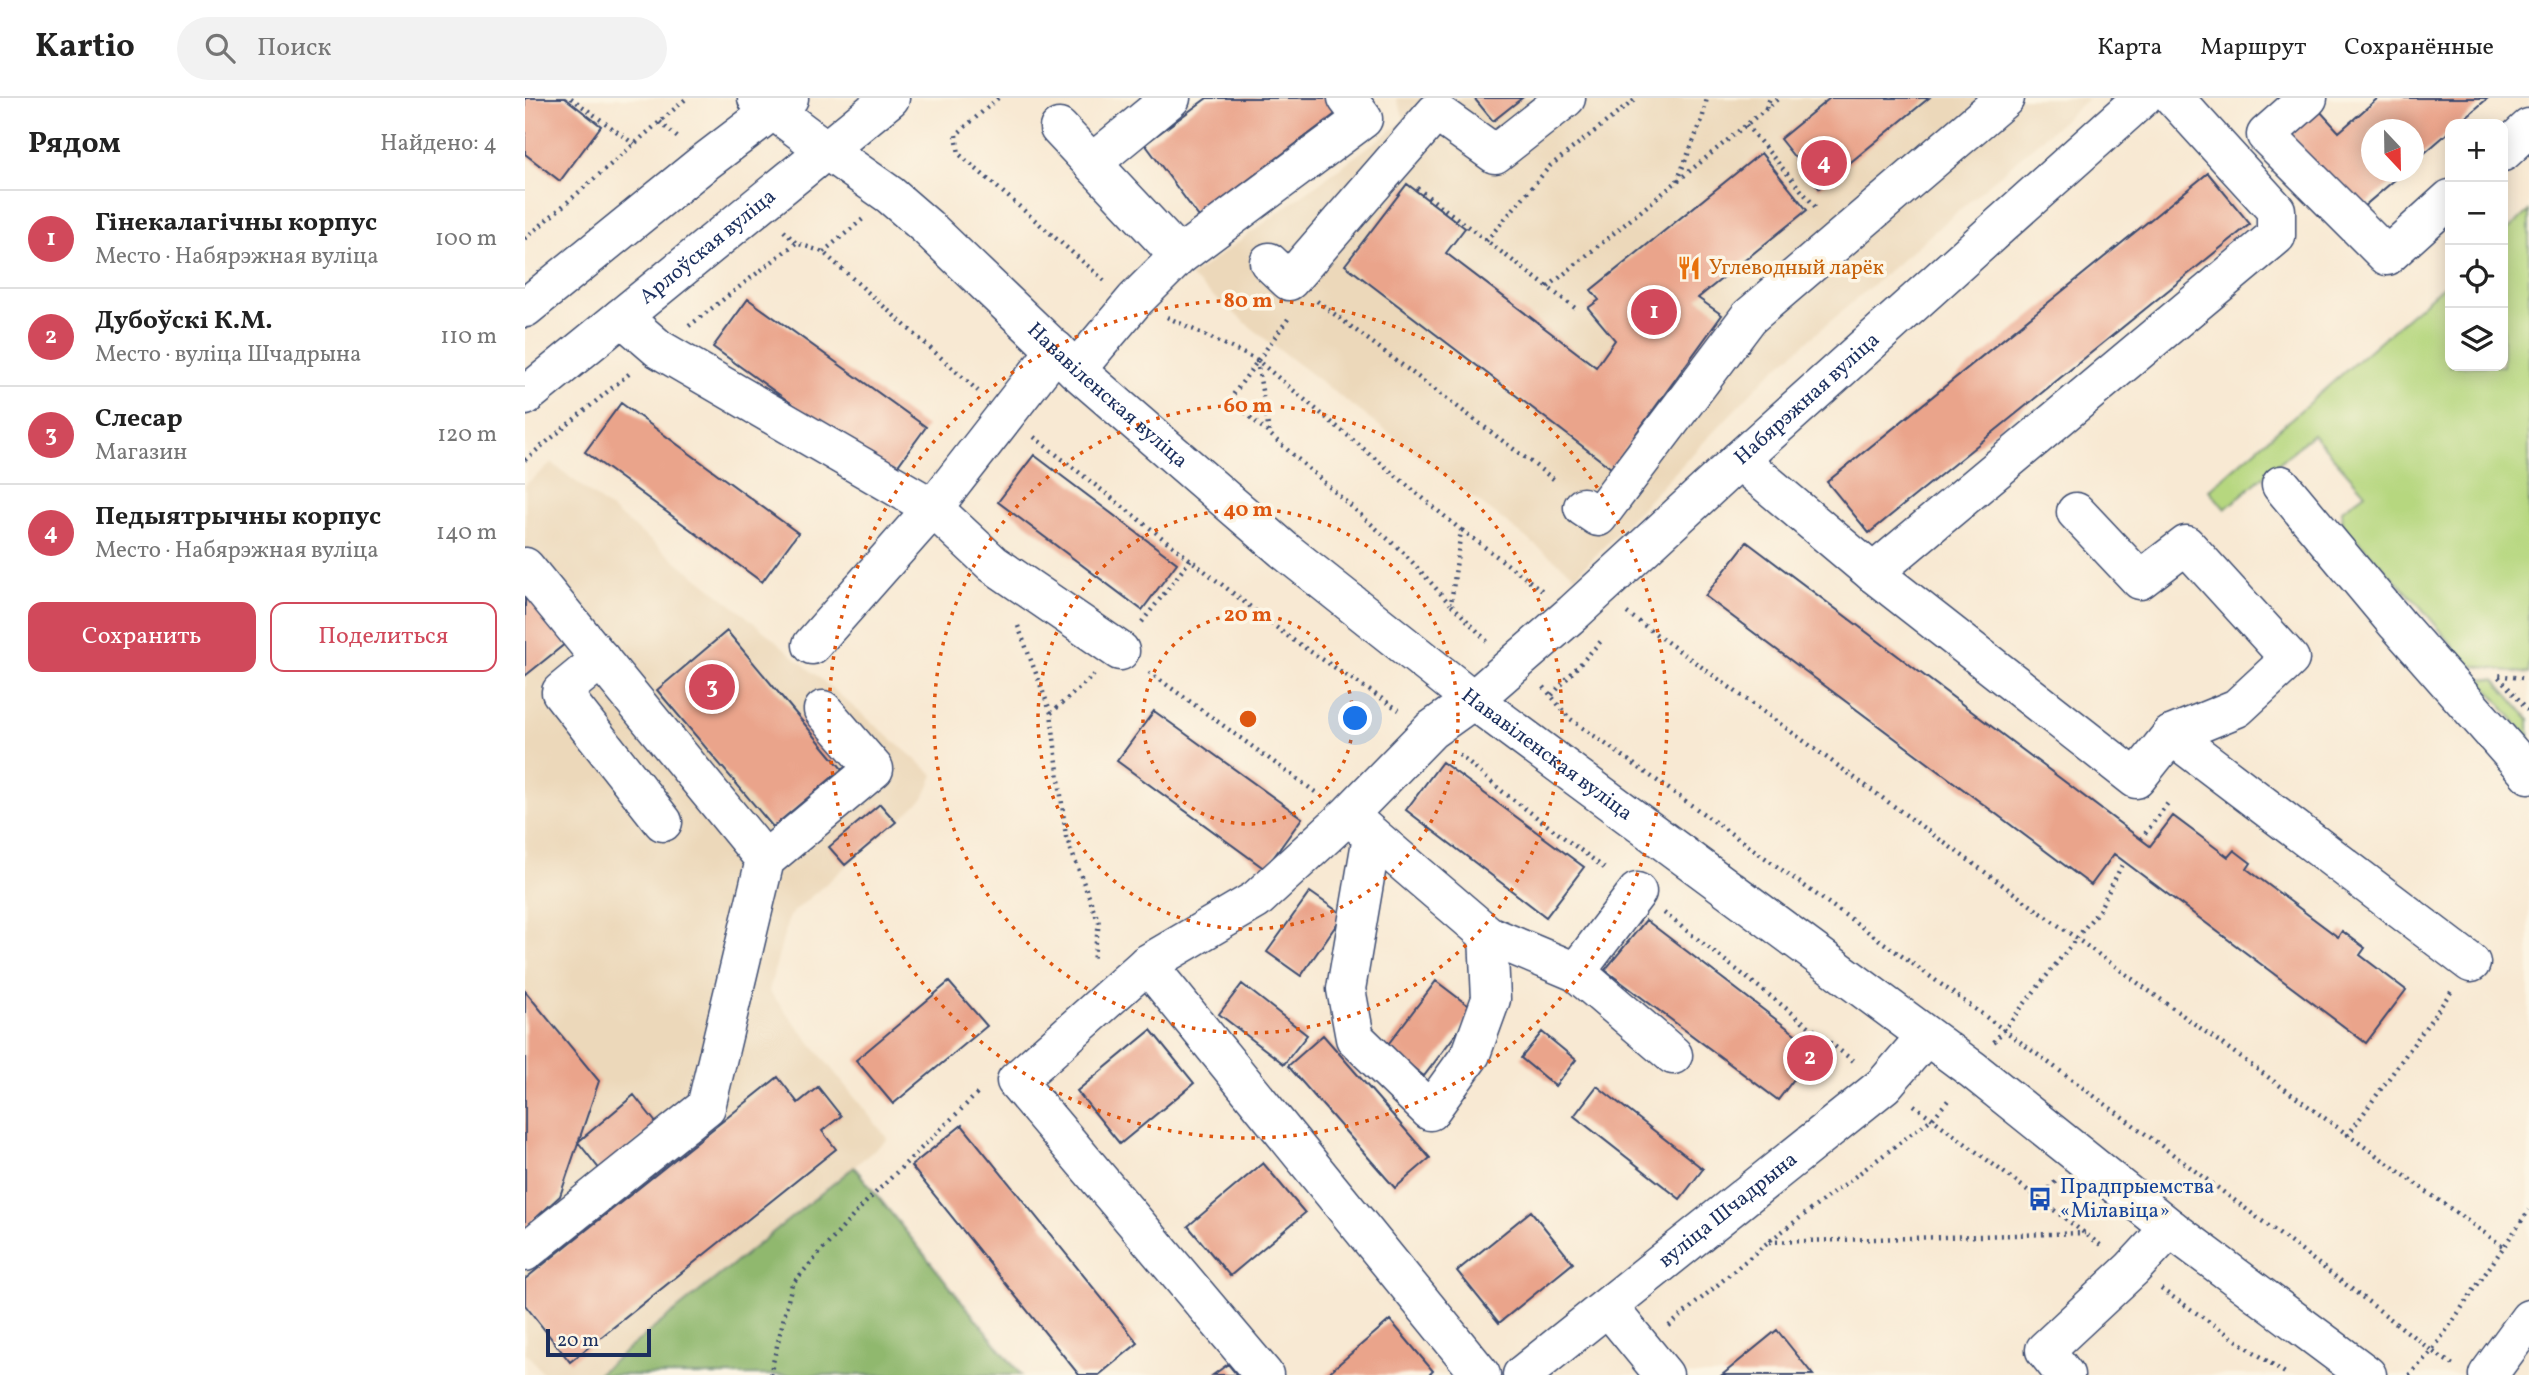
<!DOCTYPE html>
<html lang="ru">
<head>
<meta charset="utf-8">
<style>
  body { margin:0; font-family:Vollkorn,serif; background:#f2f2f2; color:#222 }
  .controls { position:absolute; right:21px; top:21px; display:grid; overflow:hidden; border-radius:14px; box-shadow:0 4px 18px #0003 }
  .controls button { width:63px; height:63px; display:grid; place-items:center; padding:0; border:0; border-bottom:2px solid #e0e0e0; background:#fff; color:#222; font:35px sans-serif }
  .compass { position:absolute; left:1836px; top:21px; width:63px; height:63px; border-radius:50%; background:#fff; box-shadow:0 4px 18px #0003; rotate:158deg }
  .scale { position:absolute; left:21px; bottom:18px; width:105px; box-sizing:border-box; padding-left:7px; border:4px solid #1b2f5e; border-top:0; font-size:19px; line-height:24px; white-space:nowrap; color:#1b2f5e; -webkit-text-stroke:5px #fcf5e5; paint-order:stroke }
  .you { position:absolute; left:831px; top:621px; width:24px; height:24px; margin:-18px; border:5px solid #fff; border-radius:50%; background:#1a73e8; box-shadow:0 0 0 10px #1a73e833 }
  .badge { display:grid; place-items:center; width:46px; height:46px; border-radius:50%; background:#d1495b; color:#fff; font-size:23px; font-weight:700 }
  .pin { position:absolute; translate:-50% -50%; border:4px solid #fff; box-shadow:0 2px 7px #0006 }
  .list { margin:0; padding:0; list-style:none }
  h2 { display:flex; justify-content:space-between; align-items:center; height:91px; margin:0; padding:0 28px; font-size:30px }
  h2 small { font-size:23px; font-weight:400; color:#767676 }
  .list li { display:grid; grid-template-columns:46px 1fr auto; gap:21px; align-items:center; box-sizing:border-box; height:98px; padding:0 28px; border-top:2px solid #e0e0e0 }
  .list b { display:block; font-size:26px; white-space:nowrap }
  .list p { margin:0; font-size:23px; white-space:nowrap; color:#767676 }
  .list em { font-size:23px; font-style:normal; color:#767676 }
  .actions { display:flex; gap:14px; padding:21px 28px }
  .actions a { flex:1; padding:16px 0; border:2px solid #d1495b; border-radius:14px; text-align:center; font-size:24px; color:#d1495b }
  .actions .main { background:#d1495b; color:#fff }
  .icon { flex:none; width:38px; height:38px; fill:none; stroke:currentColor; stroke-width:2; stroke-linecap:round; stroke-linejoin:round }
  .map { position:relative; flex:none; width:2004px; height:1277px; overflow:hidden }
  header { display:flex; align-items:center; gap:42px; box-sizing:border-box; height:98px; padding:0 35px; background:#fff; border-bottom:2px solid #e0e0e0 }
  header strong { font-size:33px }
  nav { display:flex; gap:38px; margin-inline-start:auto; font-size:24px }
  .search { width:490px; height:63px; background:#f2f2f2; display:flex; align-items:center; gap:18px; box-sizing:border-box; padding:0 24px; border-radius:38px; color:#767676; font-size:26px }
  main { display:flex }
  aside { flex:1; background:#fff }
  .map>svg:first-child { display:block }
</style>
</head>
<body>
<header>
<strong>Kartio</strong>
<div class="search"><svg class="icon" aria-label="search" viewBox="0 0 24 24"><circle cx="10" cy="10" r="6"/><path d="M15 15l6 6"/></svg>Поиск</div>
<nav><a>Карта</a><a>Маршрут</a><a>Сохранённые</a></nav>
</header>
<main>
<aside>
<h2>Рядом<small>Найдено: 4</small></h2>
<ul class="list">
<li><span class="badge">1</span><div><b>Гінекалагічны корпус</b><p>Место · Набярэжная вуліца</p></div><em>100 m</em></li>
<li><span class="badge">2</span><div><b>Дубоўскі К.М.</b><p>Место · вуліца Шчадрына</p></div><em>110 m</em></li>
<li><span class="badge">3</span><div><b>Слесар</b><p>Магазин</p></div><em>120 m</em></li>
<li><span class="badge">4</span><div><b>Педыятрычны корпус</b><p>Место · Набярэжная вуліца</p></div><em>140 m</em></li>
</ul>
<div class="actions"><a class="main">Сохранить</a><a>Поделиться</a></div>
</aside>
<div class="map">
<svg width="2004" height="1277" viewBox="0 0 2004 1277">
  <rect width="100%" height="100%" fill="#fcf5e5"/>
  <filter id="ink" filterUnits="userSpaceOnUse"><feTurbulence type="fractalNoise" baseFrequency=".0143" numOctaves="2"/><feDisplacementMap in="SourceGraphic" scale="14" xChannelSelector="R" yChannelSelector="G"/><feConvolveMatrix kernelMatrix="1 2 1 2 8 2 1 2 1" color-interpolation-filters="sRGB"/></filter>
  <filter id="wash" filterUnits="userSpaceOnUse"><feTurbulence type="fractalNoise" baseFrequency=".00686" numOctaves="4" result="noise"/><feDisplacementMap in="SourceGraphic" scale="28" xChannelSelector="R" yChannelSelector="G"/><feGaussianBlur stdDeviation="1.57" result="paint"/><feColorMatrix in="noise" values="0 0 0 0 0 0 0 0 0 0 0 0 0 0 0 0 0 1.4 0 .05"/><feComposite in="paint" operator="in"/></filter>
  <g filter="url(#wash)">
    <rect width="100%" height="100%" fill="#f8e9d3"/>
    <path fill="#ecd8ba" d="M871,0h693l-322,278 -191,200 -307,-234 -79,-65 215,-157z
      M27,365l193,152 189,160 -10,23 -135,118 -20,75 119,148 -292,236h-52l-19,-24v-125l74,-145 -74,-90v-506z"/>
    <path fill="#b6d77f" stroke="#68836e" stroke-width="2" d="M2004,113v463l-60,-9 -49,-59 -79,-83 1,-13 23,-17 -52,-59 -88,75 -16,-19 241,-210v86h53v-132z
      M1954,580l16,2 34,39v20z"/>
    <path fill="#90b86e" stroke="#567466" stroke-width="2" d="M329,1069l167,208h-425z"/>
    <g id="blocks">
      <path fill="#eaa48b" d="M0,0h40l36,28 -41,55 -35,-27z
        M682,0h120l11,14 -139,105 -54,-73z
        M949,0h48l-29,23z
        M1305,0h99l-110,90 -39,-49z
        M1853,0h110l-30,26h-8v7l-37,32v-33h-42v42h33l-48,41 -67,-77 30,-26 20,22z
        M1236,55l46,57 -109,88 24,17 -111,153 -266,-203 62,-81 58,44 -19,25 150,114 19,-27 -27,-32 11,-8 -8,-10z
        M1683,75l42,51 -381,309 -42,-51z
        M223,201l178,128 -35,48 -178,-128z
        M96,305l177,130 -36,49 -177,-130z
        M509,357l143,108 -35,47 -144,-108z
        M1222,444l403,304 23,-30 55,41 6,-7 17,13 -4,6 91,68 4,-6 23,17 -5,7 46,35 -40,53 -252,-189 -23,31 -386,-289z
        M0,484l46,57 -46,37z
        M202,533l115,138 -69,58 -116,-137z
        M629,613l148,107 -37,51 -148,-108z
        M917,664l142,105 -38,50 -140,-107z
        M355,706l16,18 -51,43 -16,-18z
        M785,794l33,23 -42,61 -34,-24z
        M1121,822l170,130 -38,50 -173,-130z
        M911,883l38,29 -50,66 -38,-29z
        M424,884l38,44 -94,78 -37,-44z
        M717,886l65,51 -23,29 -65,-50z
        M0,893l74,90 -39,115 -35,32z
        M626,932l43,53 -74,61 -43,-53z
        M1017,934l34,28 -21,26 -34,-28z
        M798,937l107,123 -35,30 -107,-122z
        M253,979l20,26 20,-16 23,29 -19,15 14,18 -266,213 -45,-57v-26z
        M1072,988l106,83 -23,30 -106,-83z
        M109,997l23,29 -56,47 -23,-29z
        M437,1027l176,218 -39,32h-20l-168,-209z
        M738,1065l42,50 -75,63 -42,-50z
        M1006,1113l42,52 -74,60 -42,-52z
        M865,1222l43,51 -4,4h-103z
        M1252,1232l36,45h-91z
        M703,1266l9,11h-24z"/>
    </g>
  </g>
  <g filter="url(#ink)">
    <use href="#blocks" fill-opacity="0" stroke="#3c4b70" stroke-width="2"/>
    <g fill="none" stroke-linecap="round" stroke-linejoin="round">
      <g stroke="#3c4b70" stroke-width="41">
        <g id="minor">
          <path d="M1783,0l-42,37 121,121 63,-57"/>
          <path d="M534,30l120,128"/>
          <path id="s1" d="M301,52l64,45 37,32 149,143 208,180 189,150 500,370 197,158 197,147"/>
          <path d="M1978,54l26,-24"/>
          <path d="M567,65l79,-65"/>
          <path d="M744,164l20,19 147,-169 59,42 71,-56"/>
          <path d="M97,219l37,32 274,159 60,56 127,87"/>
          <path d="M551,272l59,-70 44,-44 184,-137 -16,-21"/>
          <path d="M1214,362l134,113 403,-337v-26l-102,-112"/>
          <path d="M1756,387l116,139 132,150"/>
          <path d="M1058,409l15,10 151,-200 256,-219"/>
          <path d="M1551,414l64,68 46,-35 104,114 -53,49 -66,27"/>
          <path d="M0,469l240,293"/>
          <path d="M1348,475l263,206 35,-44 300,228"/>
          <path d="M287,547l121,-137 123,-158"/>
          <path d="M76,561l-40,33 102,130"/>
          <path d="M830,723l133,114 88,37 97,83"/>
          <path d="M847,738l-26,153 9,49 75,73 41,-57 20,-55 -3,-64"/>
          <path id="s2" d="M622,866l109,-64 92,-85 83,-85 42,-30 100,-87 166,-153 403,-362"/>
          <path d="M1051,874l61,-80"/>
          <path d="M0,1154l181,-145 59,-247 109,-91 -51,-59"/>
          <path d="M1084,1210l55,67"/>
          <path d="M739,1277l-248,-294 131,-117 334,411"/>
          <path id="s3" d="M997,1277l362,-290 42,-49"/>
          <path d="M1540,1277l-20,-25 87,-81 38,-41"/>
          <path d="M1963,1277l41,-56"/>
        </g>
      </g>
      <g stroke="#3c4b70" stroke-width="41">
        <g id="major">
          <path d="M232,0l69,52"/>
          <path d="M0,210l180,-146 84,-64"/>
          <path id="s4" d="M0,298l365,-298"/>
        </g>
      </g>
      <path stroke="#3c4b70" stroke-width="4.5" stroke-dasharray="2 5" stroke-linecap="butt" d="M46,0l63,46
        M473,0l-42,37 3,19 146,127
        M1241,10l4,-10
        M135,24l18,16
        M1221,27l72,85
        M1152,83l25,-61 5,-22
        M892,90l158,120
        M259,133l12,12 27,9 155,139
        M0,141l162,-141
        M961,143l64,-75 87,-68
        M298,154l40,-33
        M1023,189l231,-189
        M792,203l239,180
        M642,219l90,43 204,170 -10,74 36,37
        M763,221l-58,80 175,155 45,50
        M164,228l107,-83
        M732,263l12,71
        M509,339l256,201 109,72
        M0,362l105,-87
        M937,432l82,62
        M1102,515l721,522
        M617,524l49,-63
        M493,528l33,87 15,124 33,86 -6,38
        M624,574l169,122
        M2004,581l-32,-4 32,36
        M1019,589l25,31c291,207 581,414 863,633l97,-141
        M1027,597l49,-54
        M526,615l43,-38
        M934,657l44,37 104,78
        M1616,741l27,-36
        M1139,815l192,150
        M1926,894l-103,143 156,112
        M1469,944l105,-132 25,-49
        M1389,1007l189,142
        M1515,1101l16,-18
        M1244,1144l316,-9
        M1636,1191l127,86
        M1144,1228l99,-84 166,-125 16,-19
        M245,1277l22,-91 72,-80 116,-113
        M1884,1277l23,-24 21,14"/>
      <use href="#minor" stroke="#fff" stroke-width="38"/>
      <use href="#major" stroke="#fff" stroke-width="38"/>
    </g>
  </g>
  <g fill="none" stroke="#de5710" stroke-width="3.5" stroke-dasharray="3.5 7">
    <circle cx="723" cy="621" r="105"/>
    <circle cx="723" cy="621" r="210"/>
    <circle cx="723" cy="621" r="314"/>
    <circle cx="723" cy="621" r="419"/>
  </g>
  <defs>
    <g id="restaurant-bare" transform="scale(1.89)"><path d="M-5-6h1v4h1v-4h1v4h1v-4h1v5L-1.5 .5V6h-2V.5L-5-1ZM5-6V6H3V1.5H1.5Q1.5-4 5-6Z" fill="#e8710a" stroke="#fcf5e5" stroke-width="2.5" paint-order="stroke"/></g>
    <g id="bus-bare" transform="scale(1.89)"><path d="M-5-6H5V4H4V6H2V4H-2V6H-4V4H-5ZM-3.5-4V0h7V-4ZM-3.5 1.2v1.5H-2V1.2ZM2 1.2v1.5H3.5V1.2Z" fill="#1a4fb4" stroke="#fcf5e5" stroke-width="2.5" paint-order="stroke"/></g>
  </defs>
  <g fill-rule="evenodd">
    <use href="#restaurant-bare" x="1164" y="170"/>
    <use href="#bus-bare" x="1515" y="1101"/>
  </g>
  <g text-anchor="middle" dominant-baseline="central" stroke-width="7" stroke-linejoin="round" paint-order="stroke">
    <g font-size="21" fill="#1b2f5e" stroke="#fcf5e5">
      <text stroke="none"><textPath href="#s4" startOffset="236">Арлоўская вуліца</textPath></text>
      <text stroke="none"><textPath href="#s1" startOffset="374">Нававіленская вуліца</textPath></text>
      <text stroke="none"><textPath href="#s2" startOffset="872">Набярэжная вуліца</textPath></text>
      <text stroke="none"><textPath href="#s1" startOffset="942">Нававіленская вуліца</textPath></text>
      <text stroke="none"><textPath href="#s3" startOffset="264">вуліца Шчадрына</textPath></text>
    </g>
    <g font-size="21" fill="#c56008" stroke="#fcf5e5" text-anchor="start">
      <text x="1184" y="170">Углеводный ларёк</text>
    </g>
    <g font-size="21" fill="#164399" stroke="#fcf5e5" text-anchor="start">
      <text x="1535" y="1089">Прадпрыемства<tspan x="1535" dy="24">«Мілавіца»</tspan></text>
    </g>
  </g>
  <circle cx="723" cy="621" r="10" fill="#de5710" stroke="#fcf5e5" stroke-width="3.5"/>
  <g font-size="21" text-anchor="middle" font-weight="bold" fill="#de5710" stroke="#fcf5e5" stroke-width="7" stroke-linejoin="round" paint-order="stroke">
    <text x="723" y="209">80 m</text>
    <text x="723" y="314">60 m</text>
    <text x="723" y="418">40 m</text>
    <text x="723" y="523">20 m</text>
  </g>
</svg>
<div class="controls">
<button>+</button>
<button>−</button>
<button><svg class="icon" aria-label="locate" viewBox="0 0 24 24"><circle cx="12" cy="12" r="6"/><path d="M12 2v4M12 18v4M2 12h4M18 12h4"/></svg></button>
<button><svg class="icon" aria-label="layers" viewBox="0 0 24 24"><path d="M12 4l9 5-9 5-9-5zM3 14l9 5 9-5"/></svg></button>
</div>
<svg class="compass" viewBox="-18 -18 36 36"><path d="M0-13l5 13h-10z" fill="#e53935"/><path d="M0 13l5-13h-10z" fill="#767676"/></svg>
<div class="scale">20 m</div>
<div class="you"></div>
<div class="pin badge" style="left:1129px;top:214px">1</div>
<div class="pin badge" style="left:1285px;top:960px">2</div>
<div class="pin badge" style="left:187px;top:589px">3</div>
<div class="pin badge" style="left:1299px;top:65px">4</div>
</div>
</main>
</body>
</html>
